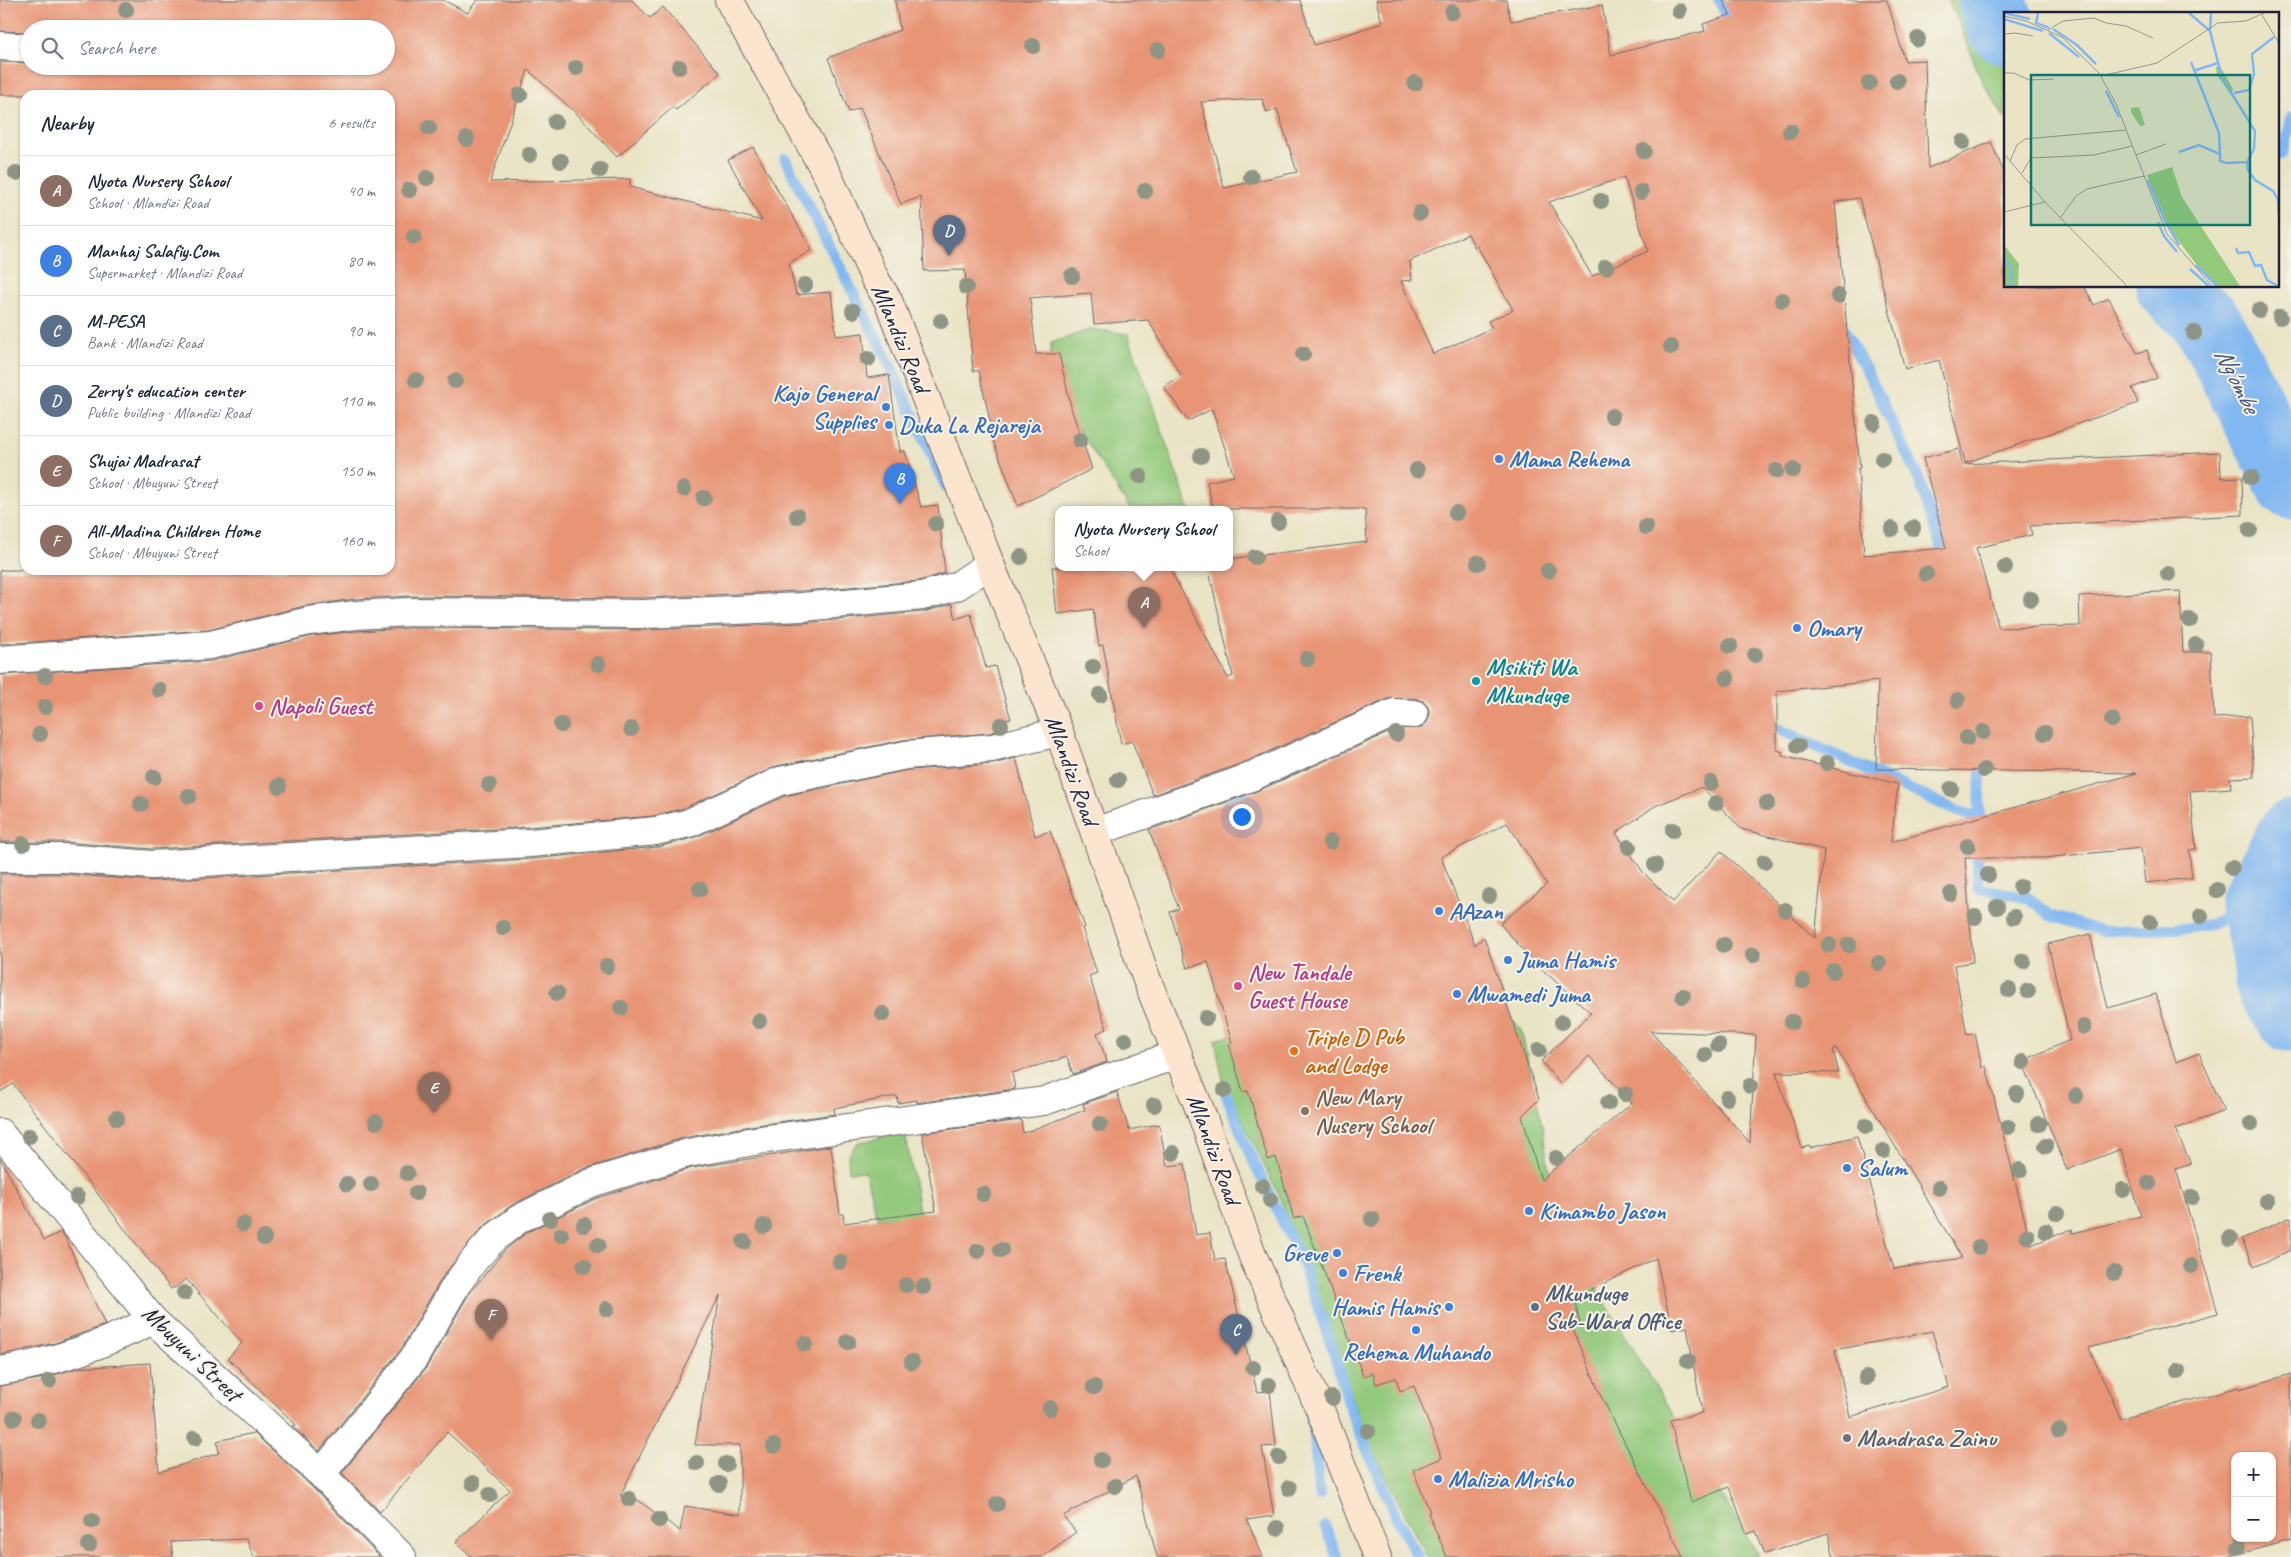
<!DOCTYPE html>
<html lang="en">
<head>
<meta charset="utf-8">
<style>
  body { margin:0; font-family:Caveat,sans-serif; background:#f2f2f3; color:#1f2937 }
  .controls { position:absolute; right:15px; bottom:15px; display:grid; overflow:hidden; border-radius:10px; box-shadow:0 1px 4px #0004 }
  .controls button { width:45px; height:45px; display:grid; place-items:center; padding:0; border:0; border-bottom:1px solid #e0e1e3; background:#fff; color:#1f2937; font:25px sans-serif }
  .you { position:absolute; left:1241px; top:816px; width:18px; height:18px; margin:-12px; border:4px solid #fff; border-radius:50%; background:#1a73e8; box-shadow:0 0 0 8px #1a73e833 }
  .badge { display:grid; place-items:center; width:32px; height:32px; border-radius:50%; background:#1f6fb2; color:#fff; font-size:16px; font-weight:700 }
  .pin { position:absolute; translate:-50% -41px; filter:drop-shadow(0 1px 2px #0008) }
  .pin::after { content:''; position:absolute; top:26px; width:18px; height:15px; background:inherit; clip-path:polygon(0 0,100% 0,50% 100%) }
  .popup { position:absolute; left:1055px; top:506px; width:178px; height:65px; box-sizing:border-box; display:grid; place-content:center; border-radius:10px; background:#fff; filter:drop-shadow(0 1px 4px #0005); font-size:16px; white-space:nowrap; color:#747a83 }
  .popup b { font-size:19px; color:#1f2937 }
  .popup::after { content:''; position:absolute; left:50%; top:100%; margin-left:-10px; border:10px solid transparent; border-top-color:#fff }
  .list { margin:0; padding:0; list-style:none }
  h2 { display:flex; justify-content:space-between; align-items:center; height:65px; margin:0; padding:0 20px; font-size:21px }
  h2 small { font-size:16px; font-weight:400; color:#747a83 }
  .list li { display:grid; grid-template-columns:32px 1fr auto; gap:15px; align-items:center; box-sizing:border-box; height:70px; padding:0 20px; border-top:1px solid #e0e1e3 }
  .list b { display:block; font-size:19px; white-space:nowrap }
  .list p { margin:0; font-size:16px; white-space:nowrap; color:#747a83 }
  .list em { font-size:16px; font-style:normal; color:#747a83 }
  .icon { flex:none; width:28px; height:28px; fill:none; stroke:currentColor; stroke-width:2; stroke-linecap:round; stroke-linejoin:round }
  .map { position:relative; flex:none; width:2291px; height:1557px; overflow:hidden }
  .search { position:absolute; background:#fff; box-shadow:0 1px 4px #0004; left:20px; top:20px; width:375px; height:55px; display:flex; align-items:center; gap:12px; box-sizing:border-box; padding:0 18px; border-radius:28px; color:#747a83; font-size:19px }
  .panel { position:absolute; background:#fff; box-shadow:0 1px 4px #0004; left:20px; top:90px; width:375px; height:485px; border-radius:15px }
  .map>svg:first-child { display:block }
</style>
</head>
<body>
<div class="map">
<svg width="2291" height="1557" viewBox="0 0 2291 1557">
  <rect width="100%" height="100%" fill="#f7f3e8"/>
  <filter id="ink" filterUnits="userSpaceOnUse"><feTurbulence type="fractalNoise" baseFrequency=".02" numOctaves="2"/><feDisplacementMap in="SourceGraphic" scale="10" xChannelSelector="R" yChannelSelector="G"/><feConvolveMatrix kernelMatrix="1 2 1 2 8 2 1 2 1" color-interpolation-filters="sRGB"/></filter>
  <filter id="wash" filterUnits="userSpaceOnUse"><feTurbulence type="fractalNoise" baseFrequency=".0096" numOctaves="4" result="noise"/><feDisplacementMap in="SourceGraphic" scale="20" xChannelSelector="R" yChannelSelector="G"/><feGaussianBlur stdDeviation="1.12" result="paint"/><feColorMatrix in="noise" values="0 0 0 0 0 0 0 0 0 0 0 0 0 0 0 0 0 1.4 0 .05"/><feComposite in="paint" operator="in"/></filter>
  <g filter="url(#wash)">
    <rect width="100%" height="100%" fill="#e9e4c5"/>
    <path fill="#93c97b" stroke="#5a765b" d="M1947,0h59l5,14h-6v105l-25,-42 -24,-62z
      M1092,329l36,5 61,175h-59l-80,-124 1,-42z
      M1500,1004l21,26 20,90 10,64 32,82 176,291h-332l-58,-113 -89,-246 -57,-118 -8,-40 56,-15z
      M905,1132l15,84 -43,2 -12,-47 -16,1 -1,-17 9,-12z"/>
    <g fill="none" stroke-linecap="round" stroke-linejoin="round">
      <path stroke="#82b8f1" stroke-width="11" d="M1719,0l15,30
        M2277,155l5,-1 6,-18 3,-18
        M785,159l104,204 58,126
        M1840,323l28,50 50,104 28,84
        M1763,722l194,89 22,6 -1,5
        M1979,817l2,-62
        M1978,843l-1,45 52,10 22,18 50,15 87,-3 23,-4 43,-20
        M1226,1094l22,56 53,109 33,94 17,59 45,105 22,40
        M1310,1420l4,10 5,65
        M1325,1526l12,31"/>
      <path stroke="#82b8f1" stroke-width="69" d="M1992,0l8,24 5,6
        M2170,286l38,37 83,162
        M2291,835l-37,69 12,48 4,35 21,31"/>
    </g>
    <g id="blocks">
      <path fill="#e89576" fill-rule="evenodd" d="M0,0h443l25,13 9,-13h155l18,18 13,-11 57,66 -44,37 -3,-3 -56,50 -40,-43 -49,-44 -38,112 140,-3v8l132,34 -34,-61 25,-13 59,103 -23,13 7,32 35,-3 5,44 27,-3 4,45 22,-3 11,77 5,-1 16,56 17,-2 7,68 -26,8 -118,10 -158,7 -234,-2 -54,3 -50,7 -97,24 -208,14v-74h390v-475h-390v-33l29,1v3h357v-37h-357v3l-29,-1z
        M895,0h405l14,45 68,-22 -6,-23h130l5,21 91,-16 9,50 94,-24 -2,-7 27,-9 -7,-15h164l18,61 20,-1 3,108 63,-26 14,33v111h79l10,19 15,-7 28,55 10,-3 10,28 -25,10 6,15 -173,60 -26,-103 -34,9 -46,-171 -24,4 25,266h-2l6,87 82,-7 -23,-90 36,-9 3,15 258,-12 1,26 21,-1 1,38 -213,11 2,9 -56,13 23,80 81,-2 -1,-30 101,-5 3,61h28l3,66 36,-2 4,61 -24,1 1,10 -41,3 6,58 -7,1 3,28 -47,5 -4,-35 -97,10h-79l8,104 -19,3 13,70 8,-2 7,35 4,-2 45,179 41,-16 1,4 68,-17 -20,-67 -54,21 -45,-109 48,-21 -22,-96 42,-10 18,74 48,-14 20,68 23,-9 25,58 -49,18 16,35 -15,5 42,144 -129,35 32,71 118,-32 1,2 51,-15v166l-64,17h-393l-6,-24 -63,21 -9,-23 -9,3 -18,-47 -38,15 -21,-82 32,-7 -15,-86 -15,3 -16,-72 -82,40 6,26 -8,2 28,68 83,163h-236l-19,-44 2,-1 -17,-42 29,-12 -28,-72 -14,5 -4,-13 -20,6 -3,-11 -10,3 -60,-160 -9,3 -18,-62 -8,3 -20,-69 -5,1 -14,-48 3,-1 -24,-81 -21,6 -17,-56 9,-3 -30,-79 108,-39 140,-62 24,-1 6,-6 3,-8 -2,-7 -5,-6 -8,-3 -27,1 -143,63 -92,33 -21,-54 -11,3 -18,-99 -4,1 -6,-37 -36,5 -5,-47h117l59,111 5,-2 -25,-109h21v-8l138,-17 -2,-33h-152l-6,-27 27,-6 -22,-67 -24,12 -24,-34 17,-12 -33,-55 -54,4 -3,-31 -61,5 6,56h23l13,57 20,58 -74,37 -29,-76h3l-13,-59h-6l-8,-101 -41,1 -3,-74 -20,7 -41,-96 -11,4 -21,-54 72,-28zM1262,99l5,14 10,-4 20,63 -73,16 -23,-86zM1624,177l24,74 -56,25 -43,-74zM1468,234l7,14 2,-2 36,64 -25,11 4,7 -59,26 -32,-73 11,-1 -2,-19zM1878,681l-2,88 261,4 -246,69 7,-58 -116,-28 1,-4 -6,-2v-59zM1702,787l39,42 83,21 -9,88 -94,-87 -48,51 -30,-30 -27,-39 39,-27zM1507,823l40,61 -47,40 36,40 55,49 -50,48 19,23 29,-28 43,47 -91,77 -19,-64 17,-17 -55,-162 -9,8 -34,-88zM1650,1031l106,4 -6,108zM1836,1048l16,26 110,184 -68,11 -37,-133 -47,12 -1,-2 -7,2 -26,-76 63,1 -6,-23zM1932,1331l17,56 -99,30 -15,-67zM2235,1456h37v82h-37z
        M952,604l3,15 16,-5 15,54 9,-2 16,53 -5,1 2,8 -18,5 -87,7 -126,26 -93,42 -31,8 -124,11 -377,22 -87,-7h-65v-167l211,-14 101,-25 45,-5 52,-3 235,2 159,-7 120,-11z
        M1016,758l19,78 15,-5 35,96 -3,1 15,45 -8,3 18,53 -10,4 10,29 -34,12 -6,-17 -55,16 3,16 -98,14v-3l-19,3 -1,-7 -63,12 1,6 -78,11 -74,13 -99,31 -72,36 -30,23 -39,48 -42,73 -82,102 -27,-25 4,-1 -68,-67 14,-15 -56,-64 -11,9 -1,-1 -3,2 -158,-205 -13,8v-218h63l90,7 378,-22 127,-12 38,-10 89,-41 123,-26 85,-6z
        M1117,1092l12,38 30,-6 8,42 18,-2 11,71 14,-2 5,27 10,-1 32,133 13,-1 6,55 -14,1 12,69 -27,4 16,37h-106l-21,-81 -73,40 13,16 -34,25h-570l-16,-15 54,-52 -63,-58 -67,80 -38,-39 84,-105 43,-74 36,-44 22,-18 70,-34 95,-30 139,-22 9,68h3l1,9 92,-12 -14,-78 99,-13 2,13 62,-23 -2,-6zM720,1295l-25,150h45v70l-55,-9 -5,25 -45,-33 -15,-2z
        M0,1158l44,82 17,-8 4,5 40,88 -50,18 -55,12z
        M2291,1217v33l-37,17 -12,-28z
        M150,1363l9,109 60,-19 -2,-12 37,-8 56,52 70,72h-126l-8,-18 -75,3 2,15h-173v-171l44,-8 33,-10z"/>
    </g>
  </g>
  <g filter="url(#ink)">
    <use href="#blocks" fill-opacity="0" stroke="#68666b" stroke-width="1"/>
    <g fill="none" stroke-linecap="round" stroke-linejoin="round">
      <g stroke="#68666b" stroke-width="30">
        <path id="street" d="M0,46l29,2
          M0,660l210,-15 99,-24 47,-6 53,-3 234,2 159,-7 120,-11 35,-10 33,-22
          M1095,832l156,-55 143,-64 20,1
          M0,858h64l88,7 378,-22 126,-12 33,-8 91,-42 126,-26 86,-7 67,-16
          M0,1133l153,187 168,154 81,83
          M0,1371c56,-9 102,-26 153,-51
          M321,1474l93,-116 42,-73 19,-26 19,-21 25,-19 72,-36 97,-30 72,-13 284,-39 134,-47"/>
      </g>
      <g stroke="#68666b" stroke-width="30">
        <path id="secondary" d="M729,0l99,176 47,103 13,21 102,264 69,168 88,248 53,130 53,147 66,150 58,150"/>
      </g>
      <use href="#street" stroke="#fff" stroke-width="28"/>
      <use href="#secondary" stroke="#fce5cf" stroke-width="28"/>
    </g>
    <g fill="#8e9584">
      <circle cx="126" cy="10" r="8"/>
      <circle cx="1679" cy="11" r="8"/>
      <circle cx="1452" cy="12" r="8"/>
      <circle cx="1918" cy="39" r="8"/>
      <circle cx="1033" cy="46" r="8"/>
      <circle cx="1158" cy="50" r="8"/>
      <circle cx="679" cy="67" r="8"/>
      <circle cx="576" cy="68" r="8"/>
      <circle cx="1897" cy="81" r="8"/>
      <circle cx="1415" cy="83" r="8"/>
      <circle cx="1869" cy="83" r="8"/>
      <circle cx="520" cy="95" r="8"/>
      <circle cx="555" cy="122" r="8"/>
      <circle cx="429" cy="128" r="8"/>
      <circle cx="1790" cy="131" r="8"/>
      <circle cx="467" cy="139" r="8"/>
      <circle cx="1963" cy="142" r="8"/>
      <circle cx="1644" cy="151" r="8"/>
      <circle cx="529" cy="155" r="8"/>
      <circle cx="561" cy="161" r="8"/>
      <circle cx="600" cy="170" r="8"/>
      <circle cx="16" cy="173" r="8"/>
      <circle cx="1251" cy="177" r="8"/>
      <circle cx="427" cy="178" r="8"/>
      <circle cx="409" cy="190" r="8"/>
      <circle cx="1145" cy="191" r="8"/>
      <circle cx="1641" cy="192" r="8"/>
      <circle cx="1601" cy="201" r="8"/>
      <circle cx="1420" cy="213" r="8"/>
      <circle cx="414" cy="237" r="8"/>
      <circle cx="1606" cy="267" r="8"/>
      <circle cx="1072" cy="276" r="8"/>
      <circle cx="805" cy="285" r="8"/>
      <circle cx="966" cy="287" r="8"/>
      <circle cx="1838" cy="296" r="8"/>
      <circle cx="1782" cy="300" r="8"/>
      <circle cx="2259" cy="310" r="8"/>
      <circle cx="853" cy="311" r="8"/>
      <circle cx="2280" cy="317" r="8"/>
      <circle cx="941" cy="321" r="8"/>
      <circle cx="2194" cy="333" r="8"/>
      <circle cx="1671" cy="347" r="8"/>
      <circle cx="1303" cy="354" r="8"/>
      <circle cx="868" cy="359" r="8"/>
      <circle cx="416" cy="380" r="8"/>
      <circle cx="455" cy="381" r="8"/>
      <circle cx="1612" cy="416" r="8"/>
      <circle cx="1874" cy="423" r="8"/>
      <circle cx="1080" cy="440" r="8"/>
      <circle cx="1201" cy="456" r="8"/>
      <circle cx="1882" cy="459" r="8"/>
      <circle cx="1417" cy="470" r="8"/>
      <circle cx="1793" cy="470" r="8"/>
      <circle cx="1776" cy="471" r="8"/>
      <circle cx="1140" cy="476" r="8"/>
      <circle cx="2251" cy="477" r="8"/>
      <circle cx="684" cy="489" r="8"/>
      <circle cx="704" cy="498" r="8"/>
      <circle cx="1456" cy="513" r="8"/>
      <circle cx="797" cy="516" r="8"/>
      <circle cx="1278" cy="522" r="8"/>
      <circle cx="936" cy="524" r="8"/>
      <circle cx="1646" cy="527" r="8"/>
      <circle cx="1913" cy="528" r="8"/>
      <circle cx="1892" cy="529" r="8"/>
      <circle cx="2250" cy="530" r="8"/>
      <circle cx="1021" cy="557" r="8"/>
      <circle cx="1255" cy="557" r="8"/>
      <circle cx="1478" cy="563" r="8"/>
      <circle cx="2005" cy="567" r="8"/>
      <circle cx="1548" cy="571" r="8"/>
      <circle cx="1926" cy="574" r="8"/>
      <circle cx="2168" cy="574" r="8"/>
      <circle cx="2031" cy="599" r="8"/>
      <circle cx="2190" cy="620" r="8"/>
      <circle cx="2196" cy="645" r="8"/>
      <circle cx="1730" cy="646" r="8"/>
      <circle cx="1755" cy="655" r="8"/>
      <circle cx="1307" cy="659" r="8"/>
      <circle cx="598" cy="664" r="8"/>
      <circle cx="1093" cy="667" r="8"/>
      <circle cx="45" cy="676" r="8"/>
      <circle cx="1727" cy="678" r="8"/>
      <circle cx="159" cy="690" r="8"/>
      <circle cx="1100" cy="695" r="8"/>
      <circle cx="1958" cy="700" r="8"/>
      <circle cx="45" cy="707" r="8"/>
      <circle cx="2112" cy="720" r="8"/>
      <circle cx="561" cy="725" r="8"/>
      <circle cx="1001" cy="725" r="8"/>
      <circle cx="631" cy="729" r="8"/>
      <circle cx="1983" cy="732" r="8"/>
      <circle cx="2045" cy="733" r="8"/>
      <circle cx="40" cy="734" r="8"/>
      <circle cx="1396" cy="734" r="8"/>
      <circle cx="1967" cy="738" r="8"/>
      <circle cx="1798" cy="746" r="8"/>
      <circle cx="1827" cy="763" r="8"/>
      <circle cx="1984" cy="770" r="8"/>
      <circle cx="154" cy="777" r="8"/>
      <circle cx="1118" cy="780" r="8"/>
      <circle cx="1711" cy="783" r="8"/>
      <circle cx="489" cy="785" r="8"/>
      <circle cx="279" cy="786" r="8"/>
      <circle cx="1951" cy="789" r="8"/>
      <circle cx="189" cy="796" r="8"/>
      <circle cx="1716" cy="803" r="8"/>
      <circle cx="1767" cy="803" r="8"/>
      <circle cx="141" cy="804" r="8"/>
      <circle cx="1673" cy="830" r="8"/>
      <circle cx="1330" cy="842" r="8"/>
      <circle cx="23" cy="844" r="8"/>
      <circle cx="1968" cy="846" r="8"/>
      <circle cx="1629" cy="847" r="8"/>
      <circle cx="1764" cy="862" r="8"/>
      <circle cx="1655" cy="865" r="8"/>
      <circle cx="2232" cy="868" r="8"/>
      <circle cx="1988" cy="875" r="8"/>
      <circle cx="2020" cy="887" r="8"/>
      <circle cx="700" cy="889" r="8"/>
      <circle cx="2217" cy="890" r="8"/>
      <circle cx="1951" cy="894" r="8"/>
      <circle cx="1489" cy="896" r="8"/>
      <circle cx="1997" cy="907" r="8"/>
      <circle cx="1785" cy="910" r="8"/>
      <circle cx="2201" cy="916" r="8"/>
      <circle cx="1975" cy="917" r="8"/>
      <circle cx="2014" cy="917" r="8"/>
      <circle cx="2150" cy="922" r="8"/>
      <circle cx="503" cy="928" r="8"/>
      <circle cx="1724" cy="945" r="8"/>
      <circle cx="1829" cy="945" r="8"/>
      <circle cx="1849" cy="945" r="8"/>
      <circle cx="1753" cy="955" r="8"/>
      <circle cx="2023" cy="961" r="8"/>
      <circle cx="1879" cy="963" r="8"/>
      <circle cx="607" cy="966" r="8"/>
      <circle cx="1833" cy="971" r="8"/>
      <circle cx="1803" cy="981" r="8"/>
      <circle cx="2009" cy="990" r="8"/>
      <circle cx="2028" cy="991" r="8"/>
      <circle cx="557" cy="993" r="8"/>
      <circle cx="1683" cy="996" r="8"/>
      <circle cx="621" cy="1008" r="8"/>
      <circle cx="883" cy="1014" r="8"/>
      <circle cx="1206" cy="1018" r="8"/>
      <circle cx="759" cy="1021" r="8"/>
      <circle cx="1562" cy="1022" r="8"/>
      <circle cx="1792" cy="1022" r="8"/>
      <circle cx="2084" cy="1027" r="8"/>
      <circle cx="1125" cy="1040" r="8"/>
      <circle cx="1718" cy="1045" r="8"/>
      <circle cx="1539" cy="1050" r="8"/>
      <circle cx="1705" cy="1055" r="8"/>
      <circle cx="2023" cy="1062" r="8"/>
      <circle cx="1750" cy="1086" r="8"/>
      <circle cx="1225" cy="1090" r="8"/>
      <circle cx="1625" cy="1094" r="8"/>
      <circle cx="2017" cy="1094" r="8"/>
      <circle cx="2076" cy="1096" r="8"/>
      <circle cx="1727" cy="1098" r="8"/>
      <circle cx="1608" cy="1103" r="8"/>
      <circle cx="1154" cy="1105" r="8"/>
      <circle cx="117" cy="1118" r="8"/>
      <circle cx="376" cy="1122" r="8"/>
      <circle cx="1100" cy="1124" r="8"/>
      <circle cx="2039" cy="1124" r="8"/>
      <circle cx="2251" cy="1124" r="8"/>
      <circle cx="1866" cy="1126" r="8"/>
      <circle cx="2008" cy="1127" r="8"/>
      <circle cx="29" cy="1136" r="8"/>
      <circle cx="2046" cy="1146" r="8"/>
      <circle cx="1883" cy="1151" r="8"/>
      <circle cx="1173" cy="1153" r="8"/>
      <circle cx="1556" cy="1158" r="8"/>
      <circle cx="2020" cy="1170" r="8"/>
      <circle cx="407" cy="1173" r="8"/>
      <circle cx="2149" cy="1183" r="8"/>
      <circle cx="347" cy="1184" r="8"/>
      <circle cx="371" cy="1184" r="8"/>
      <circle cx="1262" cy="1186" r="8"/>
      <circle cx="1939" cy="1188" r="8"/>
      <circle cx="2123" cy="1190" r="8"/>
      <circle cx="416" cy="1193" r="8"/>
      <circle cx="983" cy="1194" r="8"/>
      <circle cx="77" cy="1197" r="8"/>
      <circle cx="2192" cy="1197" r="8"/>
      <circle cx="1270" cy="1200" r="8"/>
      <circle cx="2267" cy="1201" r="8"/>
      <circle cx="2057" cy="1213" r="8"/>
      <circle cx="550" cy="1219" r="8"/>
      <circle cx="1372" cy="1219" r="8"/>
      <circle cx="243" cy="1224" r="8"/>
      <circle cx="584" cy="1225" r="8"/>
      <circle cx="764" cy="1226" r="8"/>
      <circle cx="2046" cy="1231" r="8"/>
      <circle cx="561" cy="1235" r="8"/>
      <circle cx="2027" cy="1236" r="8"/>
      <circle cx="264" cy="1238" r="8"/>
      <circle cx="2230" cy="1238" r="8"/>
      <circle cx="744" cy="1242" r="8"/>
      <circle cx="598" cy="1245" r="8"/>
      <circle cx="1979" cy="1247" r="8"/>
      <circle cx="1001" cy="1250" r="8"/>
      <circle cx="978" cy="1251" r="8"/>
      <circle cx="840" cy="1262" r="8"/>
      <circle cx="584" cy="1266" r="8"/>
      <circle cx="2191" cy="1266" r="8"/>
      <circle cx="2114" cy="1273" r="8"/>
      <circle cx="906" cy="1285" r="8"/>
      <circle cx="923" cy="1287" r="8"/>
      <circle cx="184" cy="1293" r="8"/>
      <circle cx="607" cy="1309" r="8"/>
      <circle cx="848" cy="1342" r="8"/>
      <circle cx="805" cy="1344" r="8"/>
      <circle cx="1688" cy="1361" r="8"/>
      <circle cx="912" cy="1362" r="8"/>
      <circle cx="1253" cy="1368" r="8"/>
      <circle cx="2178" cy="1371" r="8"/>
      <circle cx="1866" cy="1378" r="8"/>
      <circle cx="49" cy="1381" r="8"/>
      <circle cx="1269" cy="1385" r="8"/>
      <circle cx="1094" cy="1387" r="8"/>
      <circle cx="1332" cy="1398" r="8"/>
      <circle cx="1050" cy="1408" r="8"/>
      <circle cx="14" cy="1418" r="8"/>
      <circle cx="38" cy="1420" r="8"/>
      <circle cx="1368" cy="1431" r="8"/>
      <circle cx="2059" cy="1431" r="8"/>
      <circle cx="195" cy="1438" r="8"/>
      <circle cx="774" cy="1446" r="8"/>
      <circle cx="1279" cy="1457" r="8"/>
      <circle cx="1101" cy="1460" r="8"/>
      <circle cx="697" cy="1463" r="8"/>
      <circle cx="726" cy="1464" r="8"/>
      <circle cx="473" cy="1483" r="8"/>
      <circle cx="719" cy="1484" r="8"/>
      <circle cx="1115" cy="1486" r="8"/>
      <circle cx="1289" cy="1488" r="8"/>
      <circle cx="490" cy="1495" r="8"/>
      <circle cx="629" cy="1499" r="8"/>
      <circle cx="997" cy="1504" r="8"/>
      <circle cx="659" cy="1520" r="8"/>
      <circle cx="92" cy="1521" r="8"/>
      <circle cx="1277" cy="1528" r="8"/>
      <circle cx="89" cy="1545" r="8"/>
      <circle cx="2238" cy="1547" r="8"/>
    </g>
  </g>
  <g fill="#3f7fe0" stroke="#f7f3e8" stroke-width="2">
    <circle cx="886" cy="407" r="5"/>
    <circle cx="889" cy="425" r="5"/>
    <circle cx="1499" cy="459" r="5"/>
    <circle cx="1797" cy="628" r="5"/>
    <circle cx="1439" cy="911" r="5"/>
    <circle cx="1508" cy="960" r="5"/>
    <circle cx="1457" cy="994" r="5"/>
    <circle cx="1847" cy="1168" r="5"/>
    <circle cx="1529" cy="1211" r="5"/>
    <circle cx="1337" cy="1253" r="5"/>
    <circle cx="1343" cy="1273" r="5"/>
    <circle cx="1449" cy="1307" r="5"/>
    <circle cx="1416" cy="1330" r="5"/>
    <circle cx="1438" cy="1479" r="5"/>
  </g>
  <circle fill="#0f9aa8" stroke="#f7f3e8" stroke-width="2" cx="1476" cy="681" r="5"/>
  <g fill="#d1479c" stroke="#f7f3e8" stroke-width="2">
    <circle cx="259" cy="706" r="5"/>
    <circle cx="1238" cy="986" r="5"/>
  </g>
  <circle fill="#e8710a" stroke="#f7f3e8" stroke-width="2" cx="1294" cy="1051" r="5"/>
  <circle fill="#8d6e63" stroke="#f7f3e8" stroke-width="2" cx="1305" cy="1111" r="5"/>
  <circle fill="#5c6f8a" stroke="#f7f3e8" stroke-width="2" cx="1535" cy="1307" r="5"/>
  <circle fill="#6b7280" stroke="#f7f3e8" stroke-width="2" cx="1847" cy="1438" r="5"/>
  <g text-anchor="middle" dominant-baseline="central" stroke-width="4" stroke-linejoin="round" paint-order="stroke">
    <g font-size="24" fill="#22223b" stroke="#f7f3e8">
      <text transform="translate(901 338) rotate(67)">Mlandizi Road</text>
      <text transform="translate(1072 770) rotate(70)">Mlandizi Road</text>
      <text transform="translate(1214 1149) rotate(70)">Mlandizi Road</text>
      <text transform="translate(192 1353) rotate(44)">Mbuyuni Street</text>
    </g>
    <g font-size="24" font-weight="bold" fill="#366cbe" stroke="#f7f3e8" text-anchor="start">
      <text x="876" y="393" text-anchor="end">Kajo General<tspan x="876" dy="28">Supplies</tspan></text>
      <text x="899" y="425">Duka La Rejareja</text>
      <text x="1509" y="459">Mama Rehema</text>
      <text x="1807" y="628">Omary</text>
      <text x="1449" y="911">AAzan</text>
      <text x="1518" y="960">Juma Hamis</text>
      <text x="1467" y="994">Mwamedi Juma</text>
      <text x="1857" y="1168">Salum</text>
      <text x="1539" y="1211">Kimambo Jason</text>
      <text x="1327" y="1253" text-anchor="end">Greve</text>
      <text x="1353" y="1273">Frenk</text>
      <text x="1439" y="1307" text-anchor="end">Hamis Hamis</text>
      <text x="1416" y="1352" text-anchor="middle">Rehema Muhando</text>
      <text x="1448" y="1479">Malizia Mrisho</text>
    </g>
    <g font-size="24" font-weight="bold" fill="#0d838f" stroke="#f7f3e8" text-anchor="start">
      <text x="1486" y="667">Msikiti Wa<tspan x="1486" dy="28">Mkunduge</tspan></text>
    </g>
    <g font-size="24" font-weight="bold" fill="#b23c85" stroke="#f7f3e8" text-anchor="start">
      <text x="269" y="706">Napoli Guest</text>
      <text x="1248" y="972">New Tandale<tspan x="1248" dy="28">Guest House</tspan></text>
    </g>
    <g font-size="24" font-weight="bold" fill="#c56008" stroke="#f7f3e8" text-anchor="start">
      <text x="1304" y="1037">Triple D Pub<tspan x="1304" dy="28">and Lodge</tspan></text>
    </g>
    <g font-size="24" font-weight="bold" fill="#785e54" stroke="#f7f3e8" text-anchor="start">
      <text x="1315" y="1097">New Mary<tspan x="1315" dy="28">Nusery School</tspan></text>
    </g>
    <g font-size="24" font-weight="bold" fill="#4e5e75" stroke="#f7f3e8" text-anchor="start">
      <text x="1545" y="1293">Mkunduge<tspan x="1545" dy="28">Sub-Ward Office</tspan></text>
    </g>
    <g font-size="24" font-weight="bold" fill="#5b616d" stroke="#f7f3e8" text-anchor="start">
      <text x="1857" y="1438">Mandrasa Zainu</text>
    </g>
    <g font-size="25" font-style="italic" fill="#44567b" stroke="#f7f3e8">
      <text transform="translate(2237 380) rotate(63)">Ng'ombe</text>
    </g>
  </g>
  <g transform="translate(2004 12)">
    <rect width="275" height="275" fill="#e9e4c5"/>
    <path d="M216,54l13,23 -2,6 -14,-20 -1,-8zM135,95l6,18 -5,1 -9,-14v-4zM168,155l10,30 58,89h-22l-15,-13 -32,-42 -24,-56zM0,233l15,19 -1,22h-14z" fill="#93c97b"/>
    <path fill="none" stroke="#82b8f1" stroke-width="2.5" d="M0,1l26,6M34,1l-2,10 13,5M185,1l21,18 12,47 33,53 -1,18 -7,13 1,8 7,10 18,11 5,9 1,17M0,7l39,12M49,17l24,16 19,19M206,19l1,-18M45,21l30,24M187,50l28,71 1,21M189,59l25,-8M102,79l13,26M230,81l15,-3 5,-16 -2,-20 22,-17M175,140l20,-7 21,9v7l7,2 20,-1M144,168l17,41 14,24M154,210l6,14 13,16M232,236l2,5 11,-1 6,14 6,-1 6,15 11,6M0,246l7,10v18M192,253l21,21M186,257l19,17"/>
    <path fill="none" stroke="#99968e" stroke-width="1" d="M258,3l17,28M0,4l22,5 36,16 37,36 17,31 51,130 45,52M44,18l15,-9 31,-3 12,5 20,3 27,12M0,22l11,-1 18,3M0,61h10l15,7 25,-1M97,64l56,-13 61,-40 28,-2 18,-8M0,142l41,48 82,84M132,143l30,-11M6,149l7,-16 8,-6 101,-9M18,161l9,-15 63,-3 38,-9M0,200l41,-10M57,205l15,-21 11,-7 57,-13"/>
    <path fill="#0f766e" fill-opacity="0.15" stroke="#0f766e" stroke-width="2.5" d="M27,63h219v150h-219z"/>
    <rect width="275" height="275" fill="none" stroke="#22223b" stroke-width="2.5"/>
  </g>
</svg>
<div class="controls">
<button>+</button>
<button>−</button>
</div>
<div class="you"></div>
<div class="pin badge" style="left:1144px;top:628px;background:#8d6e63">A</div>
<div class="popup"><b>Nyota Nursery School</b>School</div>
<div class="pin badge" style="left:900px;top:504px;background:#3f7fe0">B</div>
<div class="pin badge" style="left:1236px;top:1355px;background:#5c6f8a">C</div>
<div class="pin badge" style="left:949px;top:256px;background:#5c6f8a">D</div>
<div class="pin badge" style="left:434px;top:1113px;background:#8d6e63">E</div>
<div class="pin badge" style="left:491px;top:1340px;background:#8d6e63">F</div>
<div class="search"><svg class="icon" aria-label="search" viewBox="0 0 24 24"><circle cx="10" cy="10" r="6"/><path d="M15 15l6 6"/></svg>Search here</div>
<section class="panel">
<h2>Nearby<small>6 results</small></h2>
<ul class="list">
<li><span class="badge" style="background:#8d6e63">A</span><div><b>Nyota Nursery School</b><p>School · Mlandizi Road</p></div><em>40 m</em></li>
<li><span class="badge" style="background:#3f7fe0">B</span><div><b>Manhaj Salafiy.Com</b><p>Supermarket · Mlandizi Road</p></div><em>80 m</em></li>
<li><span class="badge" style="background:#5c6f8a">C</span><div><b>M-PESA</b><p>Bank · Mlandizi Road</p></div><em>90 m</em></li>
<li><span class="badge" style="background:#5c6f8a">D</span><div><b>Zerry's education center</b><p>Public building · Mlandizi Road</p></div><em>110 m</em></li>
<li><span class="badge" style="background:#8d6e63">E</span><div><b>Shujai Madrasat</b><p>School · Mbuyuni Street</p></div><em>150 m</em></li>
<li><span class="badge" style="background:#8d6e63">F</span><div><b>All-Madina Children Home</b><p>School · Mbuyuni Street</p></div><em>160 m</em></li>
</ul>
</section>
</div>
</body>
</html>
